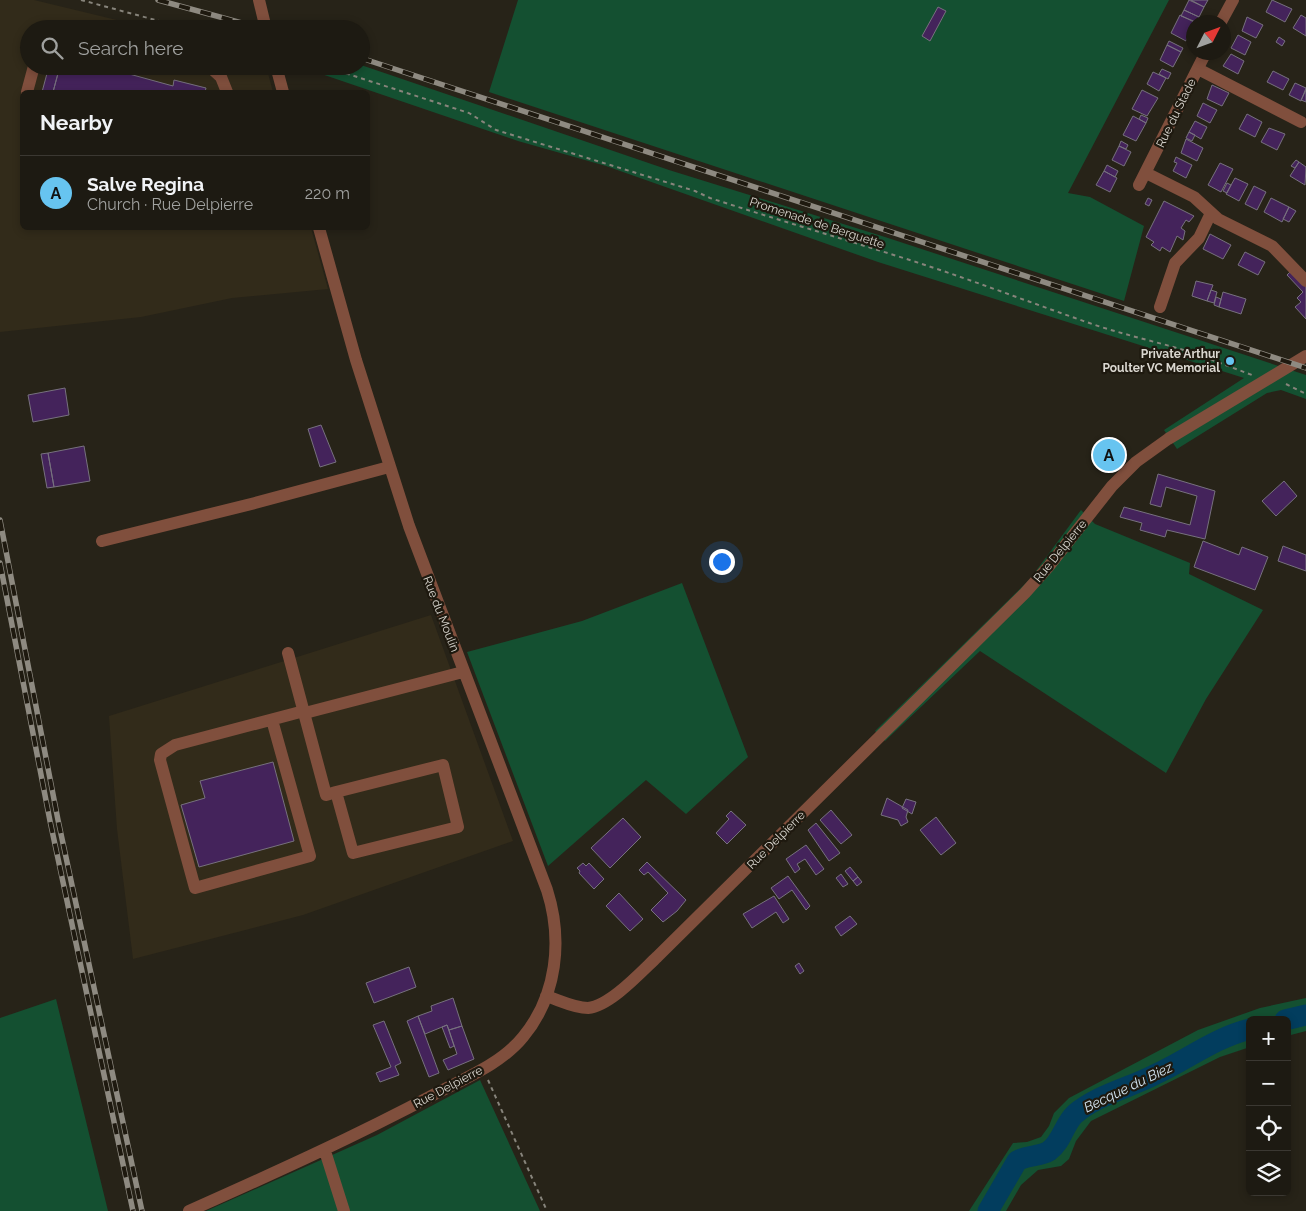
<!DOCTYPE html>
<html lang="en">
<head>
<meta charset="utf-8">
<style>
  body { margin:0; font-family:Raleway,sans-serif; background:#2a2720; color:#f1f3f6 }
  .controls { position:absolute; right:15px; bottom:15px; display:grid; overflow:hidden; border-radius:8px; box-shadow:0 2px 8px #0003 }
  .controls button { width:45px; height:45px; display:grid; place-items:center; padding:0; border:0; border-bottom:1px solid #3b3832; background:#1d1a12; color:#f1f3f6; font:25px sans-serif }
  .compass { position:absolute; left:1186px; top:15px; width:45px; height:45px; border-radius:50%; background:#1d1a12; box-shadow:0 2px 8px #0003; rotate:48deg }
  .you { position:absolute; left:721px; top:561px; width:18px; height:18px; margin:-12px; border:4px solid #fff; border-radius:50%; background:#1a73e8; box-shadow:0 0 0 8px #1a73e833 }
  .badge { display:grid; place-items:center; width:32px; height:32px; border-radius:50%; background:#67c4f0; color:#111; font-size:16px; font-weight:700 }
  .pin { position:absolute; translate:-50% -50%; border:2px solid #fff; box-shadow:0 1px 5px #0006 }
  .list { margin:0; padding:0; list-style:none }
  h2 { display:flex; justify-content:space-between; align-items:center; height:65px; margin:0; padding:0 20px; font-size:21px }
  h2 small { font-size:16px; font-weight:400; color:#a0a19f }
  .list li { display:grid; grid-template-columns:32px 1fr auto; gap:15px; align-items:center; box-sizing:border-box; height:75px; padding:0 20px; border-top:1px solid #3b3832 }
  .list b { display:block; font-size:19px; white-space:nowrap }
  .list p { margin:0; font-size:16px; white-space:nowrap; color:#a0a19f }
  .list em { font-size:16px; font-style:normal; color:#a0a19f }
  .icon { flex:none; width:28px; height:28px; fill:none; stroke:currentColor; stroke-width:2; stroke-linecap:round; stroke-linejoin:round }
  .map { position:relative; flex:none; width:1306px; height:1211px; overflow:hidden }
  .search { position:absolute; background:#1d1a12; box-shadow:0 2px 8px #0003; left:20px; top:20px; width:350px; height:55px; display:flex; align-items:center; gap:12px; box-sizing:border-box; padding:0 18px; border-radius:28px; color:#a0a19f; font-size:19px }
  .panel { position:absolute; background:#1d1a12; box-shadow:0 2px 8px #0003; left:20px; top:90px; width:350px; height:140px; border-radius:8px }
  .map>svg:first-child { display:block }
</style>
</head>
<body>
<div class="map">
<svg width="1306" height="1211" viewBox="0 0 1306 1211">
  <rect width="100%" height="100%" fill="#272318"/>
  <path fill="#322b1a" d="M0,0h34l120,29h-125v37h237l7,26h-251v136h289l17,61 -96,9 -91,19 -141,15z
    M431,615l82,226 -210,74 -170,44 -16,-130 -8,-113z"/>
  <path fill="#145031" d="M518,0h651l-101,193 22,4 54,29 -20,75 -635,-209z
    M361,65l308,105 216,67 421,138v24l-25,-9 -14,3 -90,56 -13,-19 80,-52 -366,-116 -272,-96 -88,-25 -220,-75z
    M1081,510l14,14 95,39 -1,11 74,36 -57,89 -40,74 -186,-122 -95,90 -10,-10 155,-152z
    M682,583l66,174 -62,57 -40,-34 -98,86 -81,-214 115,-31z
    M1306,998v33l-19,5v-16h-37v27l-30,10 -129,64 -15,20 -7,18 -8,7 -23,4 -17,15 -15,26h-37l44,-68 14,-1 14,-5 8,-11 5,-13 15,-15 129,-68 62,-22z
    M56,999l52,212h-108v-193z
    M480,1080l60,131h-334l171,-76z"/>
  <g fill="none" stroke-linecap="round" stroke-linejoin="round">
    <path stroke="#023d5e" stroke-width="21" d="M1285,1020l21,-5
      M988,1211l29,-50c10,-6 22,-4 32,-10 13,-9 15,-27 26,-37 22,-19 54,-26 79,-39 33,-15 60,-37 96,-46"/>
  </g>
  <path fill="#44235b" stroke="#77717e" d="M1189,0l15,7 -5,10 -15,-7z
    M1191,0h17l-4,7z
    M1272,0l20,9 -7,13 -19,-10z
    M938,7l8,4 -16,30 -8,-5z
    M1184,10l15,7 -3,5 -15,-6z
    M1180,15l14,7 -8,19 -15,-8z
    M1301,15l5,3v18l-13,-8z
    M1247,17l16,8 -7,13 -14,-7z
    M1238,35l13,7 -6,13 -14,-7z
    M1279,37l6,4 -3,5 -6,-4z
    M1169,41l14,7 -2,4 -14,-7z
    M1167,45l14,7 -8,15 -13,-7z
    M1231,54l13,7 -6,13 -15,-8z
    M49,66h11l-7,26h-11z
    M60,66h40l73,20 1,-6 32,8 -1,4h-152z
    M1162,69l9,4 -3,6 -9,-5z
    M1273,71l16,8 -6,11 -16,-8z
    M1153,72l13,6 -7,13 -12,-7z
    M1295,83l11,5 -5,13 -12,-6z
    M1212,85l17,8 -7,13 -15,-7z
    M1142,90l16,8 -11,18 -15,-7z
    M1306,90v12l-5,-2z
    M1203,103l14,7 -7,13 -13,-7z
    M1247,114l15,8 -7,15 -16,-8z
    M1141,115l7,3 -2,5 -7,-4z
    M1133,116l13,7 -10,18 -13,-6z
    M1195,121l12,6 -6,12 -12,-7z
    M1269,128l16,6 -8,16 -16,-8z
    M1189,132l6,3 -3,6 -6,-3z
    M1186,139l17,9 -6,13 -16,-8z
    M1121,141l7,4 -2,4 -7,-3z
    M1119,146l12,6 -7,14 -12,-6z
    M1176,157l16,8 -6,13 -13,-7 4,-8 -3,-1z
    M1296,160l3,2 -4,6 -4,-2z
    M1299,162l7,5 -1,18 -15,-9z
    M1220,163l13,6 -12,23 -13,-7z
    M1107,165l11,6 -3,6 -11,-6z
    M1104,171l13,7 -7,14 -14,-7z
    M1235,178l13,6 -9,17 -13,-7z
    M1227,183l4,2 -4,8 -4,-2z
    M1254,186l12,6 -9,18 -12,-6z
    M1148,198l4,2 -3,6 -4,-2z
    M1271,198l18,9 -7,15 -18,-10z
    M1164,201l30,15 -5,6 -3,-2 -5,8 4,3 -2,9 -6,-4 -7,16 -8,-5 -2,4 -9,-6 3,-3 -8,-5z
    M1289,207l7,4 -7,11 -6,-3z
    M1210,234l21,11 -8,14 -20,-10z
    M1245,252l20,10 -7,13 -20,-10z
    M1291,271l15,16v32l-11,-12 6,-5 -4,-4 6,-6 -16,-17z
    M1196,281l17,4 -6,16 -15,-5z
    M1211,290l6,2 -3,11 -7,-2z
    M1223,292l23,7 -5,15 -22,-7z
    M1216,297l5,2 -2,8 -5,-2z
    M65,388l4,27 -36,7 -5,-27z
    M321,425l15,37 -16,5 -12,-38z
    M84,446l6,35 -36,6 -6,-34z
    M1109,451l4,5 -3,3 -4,-4z
    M48,453l6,34 -7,1 -6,-34z
    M1158,474l57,17 -10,48 -38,-9 -2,7 -25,-7 2,-7 -22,-6 4,-10 66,18 7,-29 -31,-9 -5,20 -11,-3z
    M1284,481l13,15 -21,20 -14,-15z
    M1203,541l36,14 3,-8 26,10 -13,33 -61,-23z
    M1283,546l23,9v16l-28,-10z
    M273,762l21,79 -95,26 -18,-62 24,-7 -5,-17z
    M887,798l21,12 -2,7 2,5 -7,4 -3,-6 -17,-5z
    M906,799l10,3 -4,12 -10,-6z
    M831,810l21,25 -11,9 -21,-24z
    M731,811l15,14 -19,19 -11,-11 13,-14 -3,-3z
    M936,817l20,26 -15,12 -21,-25z
    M623,818l18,19 -31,31 -19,-20z
    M816,823l24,30 -11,8 -21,-31z
    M806,845l18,24 -8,6 -11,-16 -8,5 3,5 -5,4 -9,-14z
    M647,862l39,38 -9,11 -14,11 -12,-12 17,-17 -20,-21 -4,3 -5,-5z
    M583,863l3,3 3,-3 15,16 -10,10 -15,-16 1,-2 -3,-3z
    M850,867l8,10 -5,4 -8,-10z
    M841,874l7,10 -5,3 -7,-9z
    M788,876l22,30 -4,4 -14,-20 -13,9 -8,-11z
    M858,877l4,5 -5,4 -4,-5z
    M619,893l24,26 -13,12 -24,-25z
    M774,896l15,23 -6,4 -7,-11 -24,16 -9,-14z
    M850,916l7,8 -16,12 -6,-9z
    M799,963l5,8 -4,3 -5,-8z
    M409,967l7,20 -42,16 -8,-20z
    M453,998l9,28 -13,4 -2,-5 -22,9 -7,-18 14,-5 -1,-5z
    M418,1016l21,57 -10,4 -22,-56z
    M384,1021l17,42 -6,3 4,9 -19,7 -4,-9 15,-6 -18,-42z
    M447,1025l7,21 -4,2 -8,-21z
    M462,1026l12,33 -26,11 -5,-10 14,-6 -8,-24z"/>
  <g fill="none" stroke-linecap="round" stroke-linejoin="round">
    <path stroke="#87847b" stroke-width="2" stroke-dasharray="4 4" stroke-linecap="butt" d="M81,0l108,29
      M323,66l146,47 27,17 199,61 15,7c68,22 137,42 206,64 62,20 123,44 185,65 23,7 46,13 69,19 28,8 55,19 82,29
      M1286,384l20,10
      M488,1080l59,131"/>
    <path stroke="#804f3d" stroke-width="12" d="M259,0l7,29
      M1221,22l12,-22
      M144,66h18
      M209,66l12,11 6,15
      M276,66l7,26
      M1198,69l103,53
      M27,92l7,-26
      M1146,173l48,24 24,22 54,27 34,35
      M1139,185l67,-133
      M1160,307l15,-44 24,-25 12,-25
      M102,541l153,-38 134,-36
      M288,653l38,142 10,-3 107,-27 15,62 -105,26 -17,-61
      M305,713l158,-41
      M272,720l38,136 -115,32 -35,-128 1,-6 14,-9 129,-34
      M546,996c13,4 28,12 42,12 22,-2 53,-36 69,-51l368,-364 24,-27 63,-80 24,-24 32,-23 138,-83
      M325,1151l19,60
      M189,1211c83,-37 165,-74 246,-117 30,-16 66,-30 88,-57 34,-41 40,-97 24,-147l-138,-364 -53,-166 -37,-132"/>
    <g stroke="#8e8a81" stroke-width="5.5">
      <path id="rail" d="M158,0l106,29
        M361,58l945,310
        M0,520l58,300 84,391
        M0,563l50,258 83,390"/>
    </g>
    <use href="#rail" stroke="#1e190f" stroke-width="4" stroke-dasharray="11" stroke-linecap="butt"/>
  </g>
  <circle fill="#67c4f0" stroke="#1e190f" stroke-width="2" cx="1230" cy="361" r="5"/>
  <g text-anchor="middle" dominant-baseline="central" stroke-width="4.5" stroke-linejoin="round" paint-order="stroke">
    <g font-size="12" fill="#dad7d0" stroke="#1e190f">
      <text transform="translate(1176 113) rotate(-64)">Rue du Stade</text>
      <text transform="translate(817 223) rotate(18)">Promenade de Berguette</text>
      <text transform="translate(1060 551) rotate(-51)">Rue Delpierre</text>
      <text transform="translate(441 614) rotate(69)">Rue du Moulin</text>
      <text transform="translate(776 840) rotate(-45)">Rue Delpierre</text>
      <text transform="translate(448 1087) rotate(-28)">Rue Delpierre</text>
    </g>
    <g font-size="12" font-weight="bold" fill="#dad7d0" stroke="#1e190f" text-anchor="end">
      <text x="1220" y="354">Private Arthur<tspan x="1220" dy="14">Poulter VC Memorial</tspan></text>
    </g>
    <g font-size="14" font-style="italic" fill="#d5e6f3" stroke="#1e190f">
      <text transform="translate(1128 1087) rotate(-26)">Becque du Biez</text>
    </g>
  </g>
</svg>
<div class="controls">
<button>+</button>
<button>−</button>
<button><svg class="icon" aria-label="locate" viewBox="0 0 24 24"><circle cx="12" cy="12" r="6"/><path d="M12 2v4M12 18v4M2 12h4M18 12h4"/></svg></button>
<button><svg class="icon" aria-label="layers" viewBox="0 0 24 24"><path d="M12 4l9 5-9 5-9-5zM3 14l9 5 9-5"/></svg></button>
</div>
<svg class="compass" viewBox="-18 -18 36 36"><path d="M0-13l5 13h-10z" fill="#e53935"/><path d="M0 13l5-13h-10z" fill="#a0a19f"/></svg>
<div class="you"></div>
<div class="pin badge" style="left:1109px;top:455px">A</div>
<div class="search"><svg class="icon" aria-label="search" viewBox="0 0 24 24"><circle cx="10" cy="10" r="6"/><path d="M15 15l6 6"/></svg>Search here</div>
<section class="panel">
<h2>Nearby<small></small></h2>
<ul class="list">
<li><span class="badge">A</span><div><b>Salve Regina</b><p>Church · Rue Delpierre</p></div><em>220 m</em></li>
</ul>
</section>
</div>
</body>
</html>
